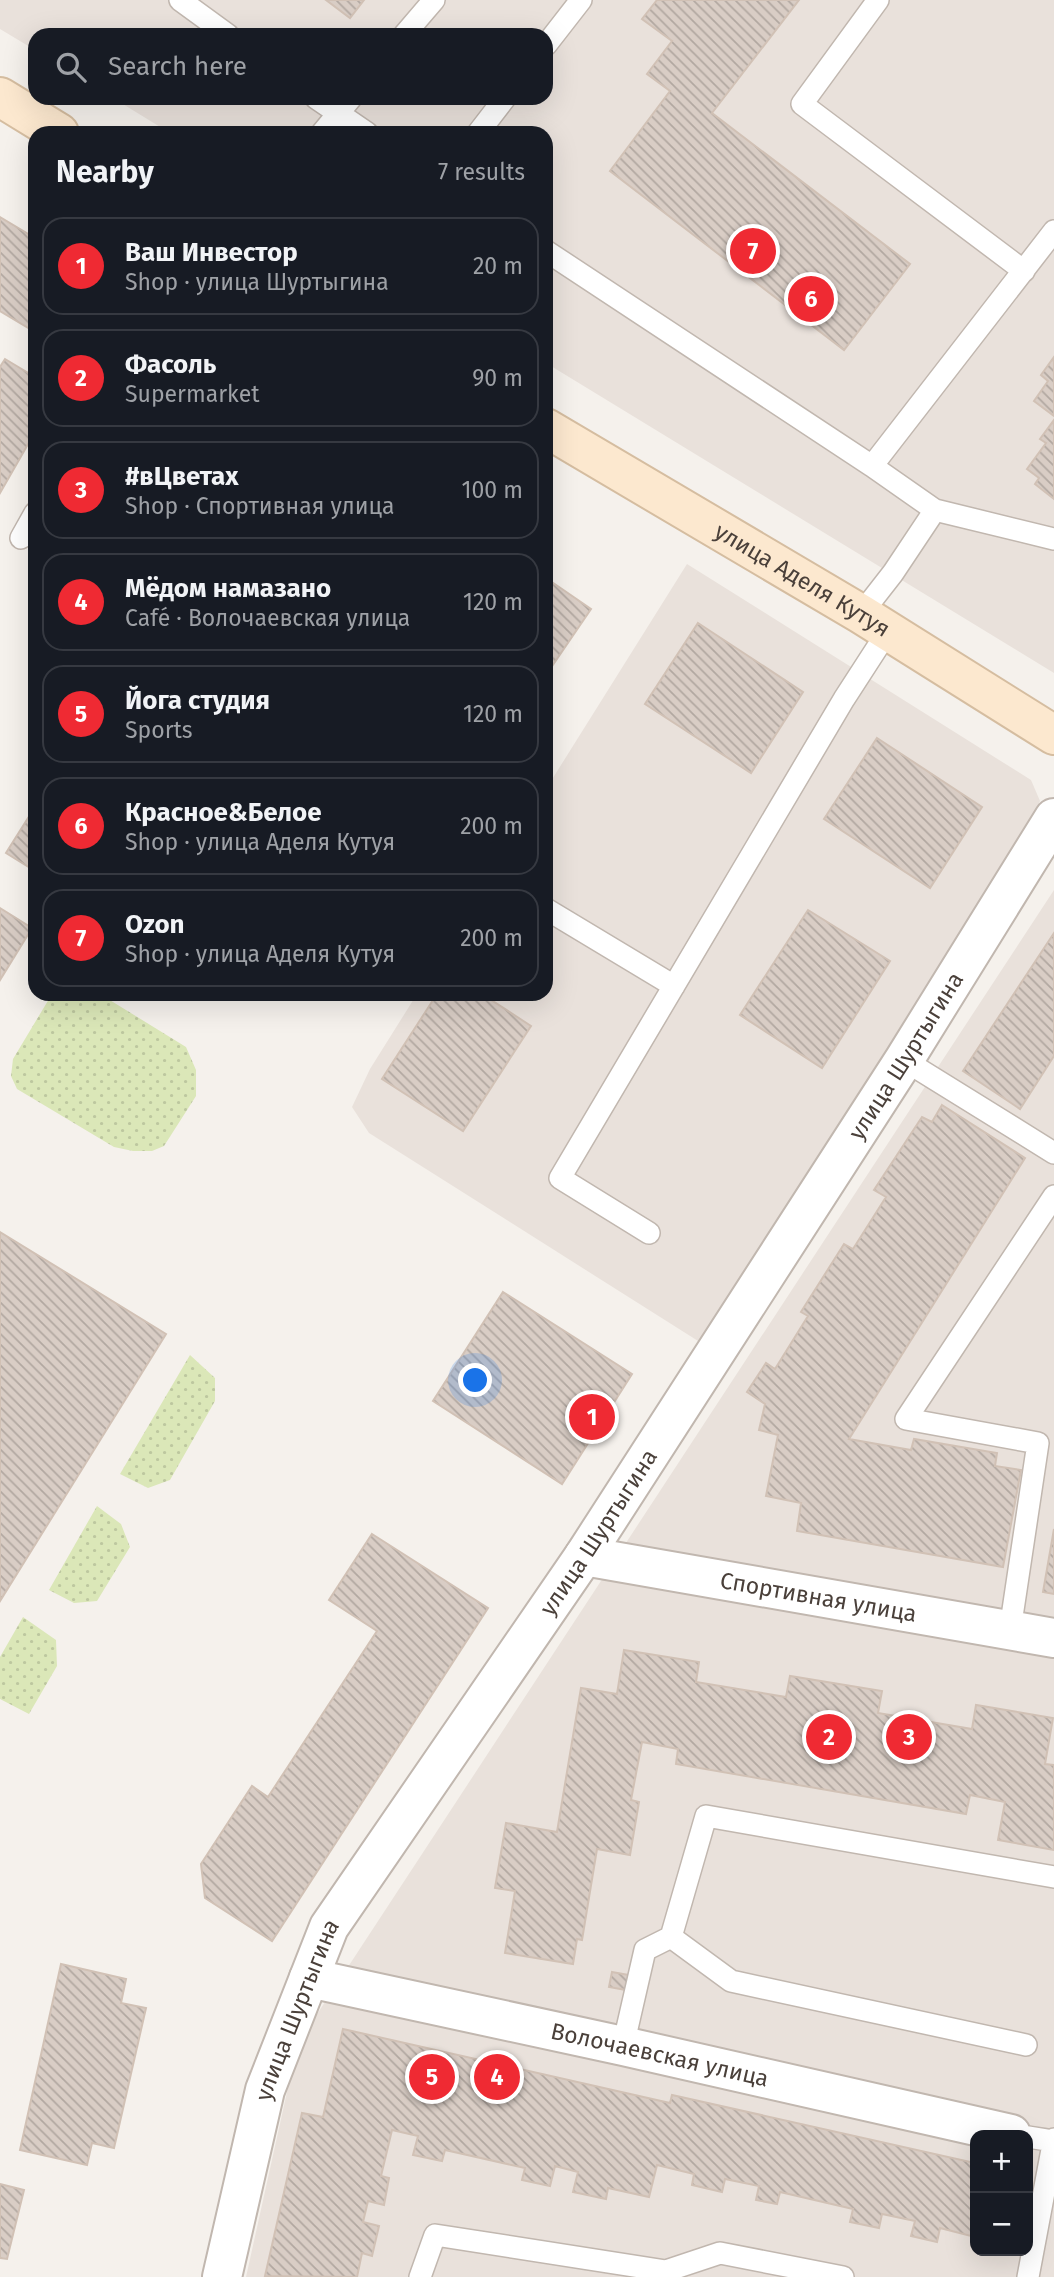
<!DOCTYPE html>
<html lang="en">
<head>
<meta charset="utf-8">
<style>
  body { margin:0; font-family:"Fira Sans",sans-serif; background:#20242c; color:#f1f3f6 }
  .controls { position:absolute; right:21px; bottom:21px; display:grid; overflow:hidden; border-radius:14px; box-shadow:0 7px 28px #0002 }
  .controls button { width:63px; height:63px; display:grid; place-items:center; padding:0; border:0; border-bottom:2px solid #363941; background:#171b24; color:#f1f3f6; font:35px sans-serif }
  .you { position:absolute; left:476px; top:1381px; width:24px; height:24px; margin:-18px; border:5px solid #fff; border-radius:50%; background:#1a73e8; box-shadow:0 0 0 10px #1a73e833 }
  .badge { display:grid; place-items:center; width:46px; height:46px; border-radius:50%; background:#ef2a33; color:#fff; font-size:23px; font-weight:700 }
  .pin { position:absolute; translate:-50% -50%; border:4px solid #fff; box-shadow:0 2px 7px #0006 }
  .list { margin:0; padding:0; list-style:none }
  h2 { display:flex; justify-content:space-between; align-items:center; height:91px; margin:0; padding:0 28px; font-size:30px }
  h2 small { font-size:23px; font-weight:400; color:#9ea1a6 }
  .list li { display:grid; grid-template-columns:46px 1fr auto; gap:21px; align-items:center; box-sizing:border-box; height:98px; margin:0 14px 14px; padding:0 14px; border:2px solid #363941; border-radius:21px }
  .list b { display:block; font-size:26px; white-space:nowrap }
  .list p { margin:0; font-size:23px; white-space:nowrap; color:#9ea1a6 }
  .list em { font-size:23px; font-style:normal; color:#9ea1a6 }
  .icon { flex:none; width:38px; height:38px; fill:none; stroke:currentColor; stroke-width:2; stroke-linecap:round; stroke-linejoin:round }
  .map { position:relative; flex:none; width:1054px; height:2277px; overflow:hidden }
  .search { position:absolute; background:#171b24; box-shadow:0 7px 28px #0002; left:28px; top:28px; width:525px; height:77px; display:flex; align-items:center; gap:18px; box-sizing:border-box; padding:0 24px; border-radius:21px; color:#9ea1a6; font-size:26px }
  .panel { position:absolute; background:#171b24; box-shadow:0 7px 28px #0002; left:28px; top:126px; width:525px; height:875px; border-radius:21px }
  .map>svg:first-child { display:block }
</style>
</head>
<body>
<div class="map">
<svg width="1054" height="2277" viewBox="0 0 1054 2277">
  <defs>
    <pattern id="green-dots" width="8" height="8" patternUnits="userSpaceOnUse" patternTransform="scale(1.75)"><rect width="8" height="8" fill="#dbe7b8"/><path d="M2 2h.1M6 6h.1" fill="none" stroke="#bdc79f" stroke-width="1.8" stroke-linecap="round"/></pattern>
    <pattern id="building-back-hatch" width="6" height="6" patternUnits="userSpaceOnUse" patternTransform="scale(1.75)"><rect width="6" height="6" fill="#d9cdc5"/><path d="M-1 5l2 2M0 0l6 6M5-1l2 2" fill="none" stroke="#b2a8a1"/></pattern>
  </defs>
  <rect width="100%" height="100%" fill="#f5f1ec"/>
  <path fill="#e9e1db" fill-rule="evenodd" d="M0,0h1054v673l-508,-310v-230h-376l-57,-35h433v-63h-511v15l-35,-21z
    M687,564l344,216 9,21 -17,43 -317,502 -337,-213 -17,-26 18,-38 47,-75h129v-205z
    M1054,890v1387h-808l45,-203 13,-40zM975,2135h53v116h-53z"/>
  <path fill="url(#green-dots)" d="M52,994h48l86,53 10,23v26l-32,50 -12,5h-19l-19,-4 -97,-58 -6,-13 2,-17z
    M190,1355l25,23v23l-45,79 -22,8 -28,-14z
    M97,1506l24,18 9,23 -33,54 -23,2 -25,-13z
    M23,1617l33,23 1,26 -28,48 -29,-15v-42z"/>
  <path fill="url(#building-back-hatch)" stroke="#d1c1b5" stroke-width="2" d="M326,0h38l-14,18z
    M657,0h142l-87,113 198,151 -66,86 -234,-179 60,-80 -23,-17 25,-33 -30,-22z
    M0,217l35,21v94l-35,-21z
    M1054,357v59l-20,-15 14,-20 -7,-6z
    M5,359l30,18v55l-35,61v-126z
    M1054,420v79l-19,-15 4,-6 -12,-9 19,-26 -6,-4z
    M546,578l45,31 -45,66z
    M698,623l105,69 -52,81 -106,-69z
    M877,738l105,69 -52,81 -106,-69z
    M35,807v64l-29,-18z
    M0,908l32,20 -32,52z
    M808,910l82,51 -68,107 -82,-53z
    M1054,933v123l-34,53 -57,-38z
    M437,994h45l49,32 -68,105 -81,-52z
    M942,1105l83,53 -176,281 62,11 3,-11 83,14 -2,13 26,4 -18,97 -206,-36 4,-28 -35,-7 12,-61 -19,-5 6,-26 -18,-12 19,-29 9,6 33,-53 -7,-4 43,-68 9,5 33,-52 -12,-7 48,-73 10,5z
    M0,1232l166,102 -166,267z
    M503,1292l129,82 -70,110 -129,-83z
    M1054,1529v65l-11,-2z
    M372,1534l116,74 -216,333 -67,-43 -4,-34 51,-78 16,11 109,-166 -48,-31z
    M624,1650l75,12 -3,20 90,15 4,-21 92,15 -4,22 94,16 4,-24 77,13 -8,46 9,1v85l-56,-10 7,-38 -35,-7 -4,19 -290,-50 2,-15 -36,-7 -11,58 8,2 -9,53 -33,-6 -15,91 -5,-1 -4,25 -68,-11 10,-62 -20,-3 11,-65 51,9 24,-144 36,6z
    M61,1964l65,15 -5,24 25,5 -32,140 -22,-5 -5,22 -67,-15z
    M612,1972l17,3 -3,15 -17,-3z
    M343,2029l327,74 2,-8 303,68v74l-35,-9 -3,14 -26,-6 4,-15 -33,-7 -3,14 -29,-6 3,-13 -73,-17 -3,12 -21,-4 3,-14 -34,-7 -3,13 -30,-7 2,-11 -37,-9 -8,32 -41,-9 -2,11 -33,-7 5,-20 -23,-6 -5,20 -28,-6 3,-12 -80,-18 -3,11 -29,-6 5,-19 -26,-6 -11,46 8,2 -5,27 -16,-4 -5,21 16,4 -7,30 -10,-3 -5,24 -92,-1 37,-163 21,4z
    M0,2184l24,6 -17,69 -7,-1z"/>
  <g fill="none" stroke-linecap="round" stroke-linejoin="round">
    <g stroke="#c1b7af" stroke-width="24">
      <path id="service" d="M180,0l48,35
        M878,0l-76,104 222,167
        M404,35l30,-35
        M546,45l35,-45
        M316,98l51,35
        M322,133l29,-35
        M478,133l27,-35
        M546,251l326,215 63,44 119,29
        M872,466l182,-235
        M21,538l14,-25
        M861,614l32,-41 42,-63
        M546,909l128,77
        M904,1060l150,93
        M649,1233l-89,-55 284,-479 44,-68
        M1010,1630l28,-187 -132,-24 148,-223
        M671,1937l60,44 295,64
        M623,2046l22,-96 26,-13 35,-121 348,61
        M1028,2137l26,4
        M420,2277l15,-42 231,36 54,-18 123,24
        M1028,2277l26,-138"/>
    </g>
    <g stroke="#c1b7af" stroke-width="42">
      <g id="minor">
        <path id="s1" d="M584,1556l470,82"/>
        <path id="s2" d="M309,1978l314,68 388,88"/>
        <path id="s3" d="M222,2277l43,-187 64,-163 255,-371 320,-496 150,-242"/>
      </g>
    </g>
    <g stroke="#d5bda0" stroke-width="42">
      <g id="secondary">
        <path d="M0,97l59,36"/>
        <path id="s4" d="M546,428l315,186 193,121"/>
      </g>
    </g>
    <use href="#service" stroke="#fff" stroke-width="21"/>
    <use href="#minor" stroke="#fff" stroke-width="38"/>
    <use href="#secondary" stroke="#fce8cf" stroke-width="38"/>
  </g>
  <g text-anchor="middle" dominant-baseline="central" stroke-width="7" stroke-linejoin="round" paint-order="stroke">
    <g font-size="23" fill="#4a403a" stroke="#fff">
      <text stroke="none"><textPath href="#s4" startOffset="298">улица Аделя Кутуя</textPath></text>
      <text stroke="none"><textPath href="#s3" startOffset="1412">улица Шуртыгина</textPath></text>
      <text stroke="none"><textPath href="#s3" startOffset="845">улица Шуртыгина</textPath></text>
      <text stroke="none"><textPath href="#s1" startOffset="238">Спортивная улица</textPath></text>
      <text stroke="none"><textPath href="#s3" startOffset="278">улица Шуртыгина</textPath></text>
      <text stroke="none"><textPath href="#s2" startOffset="359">Волочаевская улица</textPath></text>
    </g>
  </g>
</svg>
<div class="controls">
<button>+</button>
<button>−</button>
</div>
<div class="you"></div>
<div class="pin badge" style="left:592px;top:1417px">1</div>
<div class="pin badge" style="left:829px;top:1737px">2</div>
<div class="pin badge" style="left:909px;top:1737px">3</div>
<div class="pin badge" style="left:497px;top:2077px">4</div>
<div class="pin badge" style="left:432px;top:2077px">5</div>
<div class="pin badge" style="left:811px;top:299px">6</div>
<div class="pin badge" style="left:753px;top:251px">7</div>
<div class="search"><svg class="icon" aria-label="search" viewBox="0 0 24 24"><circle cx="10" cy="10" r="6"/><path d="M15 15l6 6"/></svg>Search here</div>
<section class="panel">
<h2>Nearby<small>7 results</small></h2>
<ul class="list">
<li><span class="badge">1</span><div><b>Ваш Инвестор</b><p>Shop · улица Шуртыгина</p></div><em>20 m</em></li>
<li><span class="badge">2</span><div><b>Фасоль</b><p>Supermarket</p></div><em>90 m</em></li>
<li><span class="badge">3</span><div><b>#вЦветах</b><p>Shop · Спортивная улица</p></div><em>100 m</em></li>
<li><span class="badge">4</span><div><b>Мёдом намазано</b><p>Café · Волочаевская улица</p></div><em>120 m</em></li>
<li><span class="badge">5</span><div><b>Йога студия</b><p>Sports</p></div><em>120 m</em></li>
<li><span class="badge">6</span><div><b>Красное&amp;Белое</b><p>Shop · улица Аделя Кутуя</p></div><em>200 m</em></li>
<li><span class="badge">7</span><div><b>Ozon</b><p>Shop · улица Аделя Кутуя</p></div><em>200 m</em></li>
</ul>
</section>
</div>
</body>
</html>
